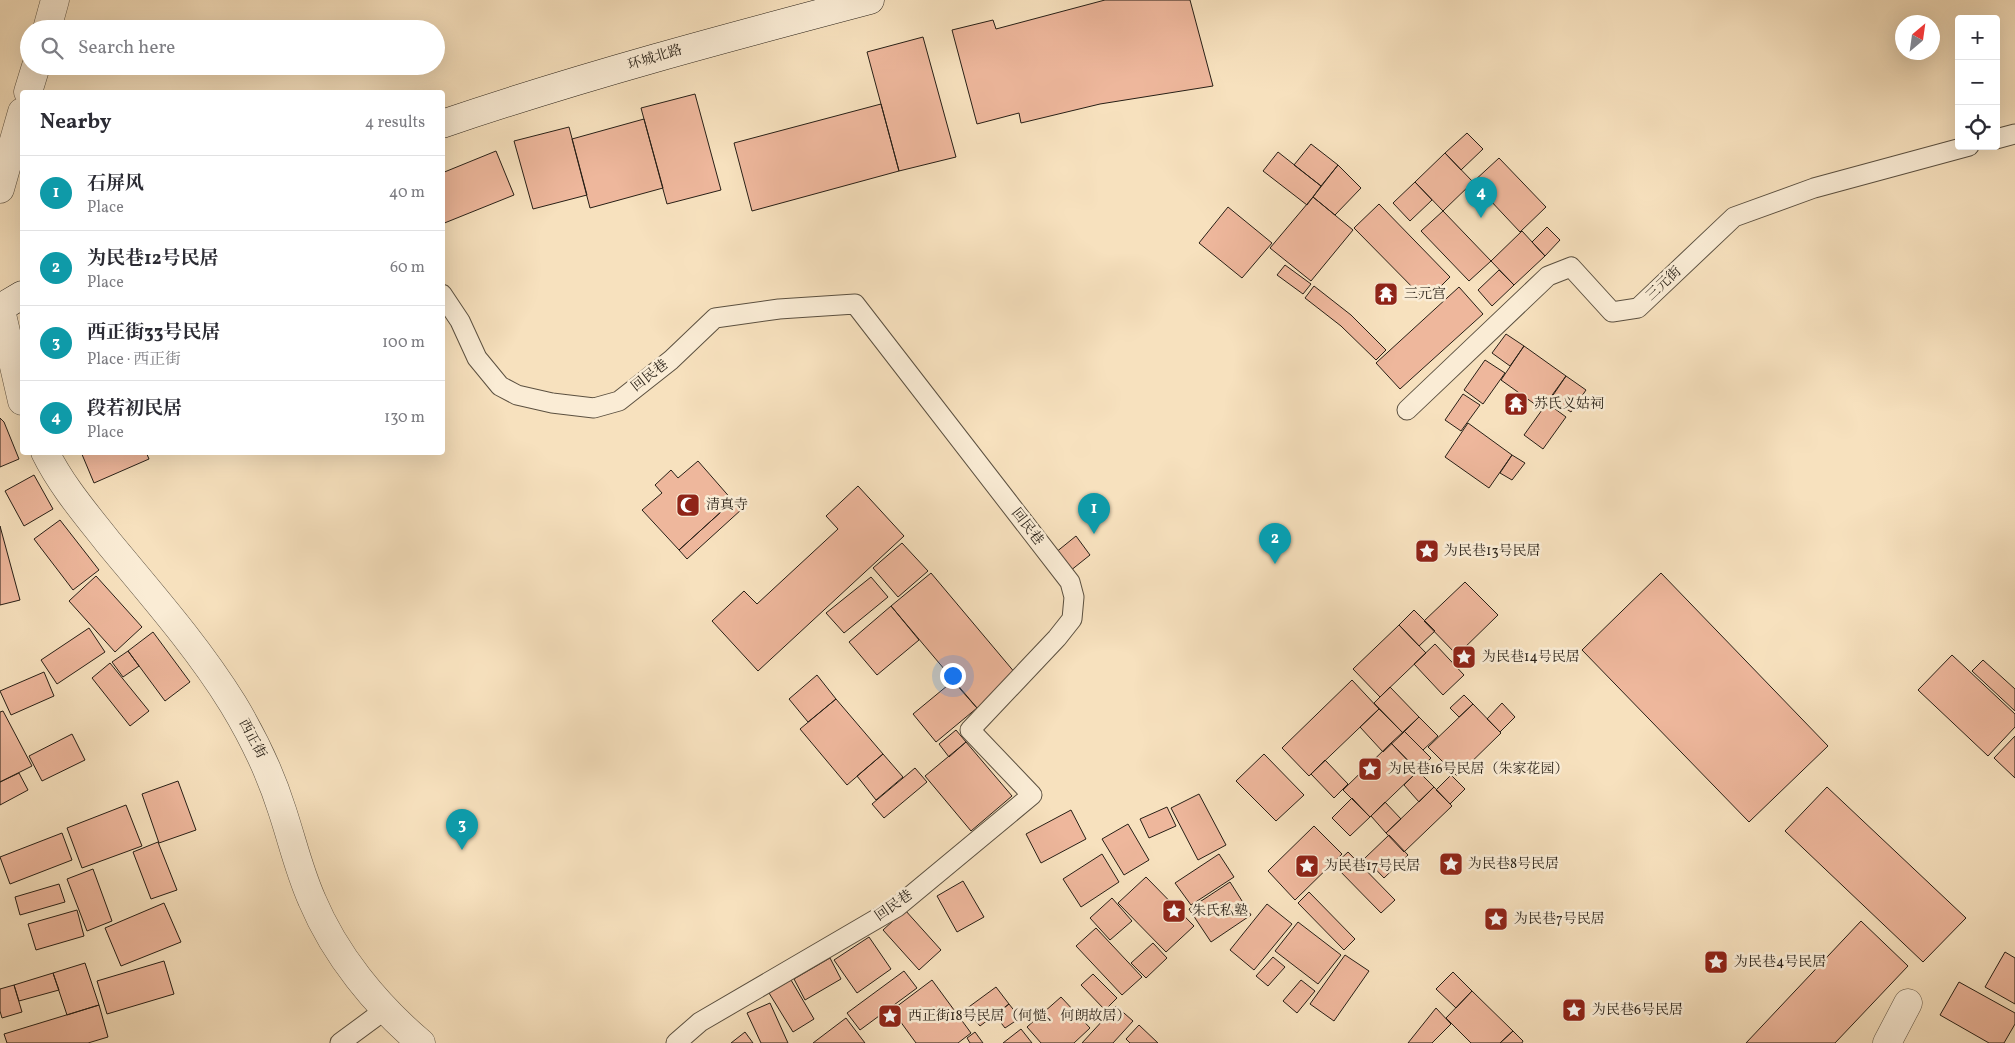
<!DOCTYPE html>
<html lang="en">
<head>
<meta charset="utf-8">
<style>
  body { margin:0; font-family:Vollkorn,"Noto Serif SC",serif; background:#f7f7f7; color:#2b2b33 }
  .controls { position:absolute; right:15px; top:15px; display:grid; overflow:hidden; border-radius:5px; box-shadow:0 5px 20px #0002 }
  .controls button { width:45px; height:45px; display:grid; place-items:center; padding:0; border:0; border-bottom:1px solid #e1e1e2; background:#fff; color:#2b2b33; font:25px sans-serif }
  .compass { position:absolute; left:1895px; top:15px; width:45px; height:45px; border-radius:50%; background:#fff; box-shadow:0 5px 20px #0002; rotate:29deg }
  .you { position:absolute; left:952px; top:675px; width:18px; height:18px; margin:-12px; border:4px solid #fff; border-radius:50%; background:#1a73e8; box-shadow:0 0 0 8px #1a73e833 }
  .badge { display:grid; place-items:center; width:32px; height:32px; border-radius:50%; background:#d93025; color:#fff; font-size:16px; font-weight:700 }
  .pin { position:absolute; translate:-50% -41px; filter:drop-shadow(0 1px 2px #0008) }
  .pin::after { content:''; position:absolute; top:26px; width:18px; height:15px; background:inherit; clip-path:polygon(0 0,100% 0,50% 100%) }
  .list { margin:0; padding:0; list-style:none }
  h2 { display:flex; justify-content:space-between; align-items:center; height:65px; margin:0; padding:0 20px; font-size:21px }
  h2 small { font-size:16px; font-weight:400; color:#7c7c81 }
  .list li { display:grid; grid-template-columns:32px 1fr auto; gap:15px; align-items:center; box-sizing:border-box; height:75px; padding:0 20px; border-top:1px solid #e1e1e2 }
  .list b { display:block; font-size:19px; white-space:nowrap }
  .list p { margin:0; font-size:16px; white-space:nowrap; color:#7c7c81 }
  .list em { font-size:16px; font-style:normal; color:#7c7c81 }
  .icon { flex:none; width:28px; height:28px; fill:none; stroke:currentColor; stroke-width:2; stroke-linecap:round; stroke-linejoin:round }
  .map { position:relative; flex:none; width:2015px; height:1043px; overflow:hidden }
  .search { position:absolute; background:#fff; box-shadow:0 5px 20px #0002; left:20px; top:20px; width:425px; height:55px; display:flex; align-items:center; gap:12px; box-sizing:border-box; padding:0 18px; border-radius:28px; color:#7c7c81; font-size:19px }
  .panel { position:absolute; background:#fff; box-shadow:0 5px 20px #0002; left:20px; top:90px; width:425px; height:365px; border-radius:5px }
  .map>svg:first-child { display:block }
</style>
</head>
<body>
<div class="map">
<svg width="2015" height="1043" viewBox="0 0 2015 1043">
  <rect width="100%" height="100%" fill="#f7e1be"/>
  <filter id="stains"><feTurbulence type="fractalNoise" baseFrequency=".004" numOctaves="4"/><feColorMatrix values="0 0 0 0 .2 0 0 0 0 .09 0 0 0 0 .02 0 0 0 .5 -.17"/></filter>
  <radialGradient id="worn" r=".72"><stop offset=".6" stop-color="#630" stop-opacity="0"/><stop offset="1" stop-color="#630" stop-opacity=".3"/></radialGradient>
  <path fill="#eeb79c" stroke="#271f16" d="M1105,0h85l23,86 -113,18 -79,19 -2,-10 -42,11 -25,-94 41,-10 3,9z
    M923,37l33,120 -57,14 -32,-119z
    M695,94l26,96 -54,14 -26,-96z
    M881,104l18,67 -147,40 -18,-68z
    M644,119l19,69 -73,20 -18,-69z
    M569,127l18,68 -54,14 -19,-68z
    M1467,133l16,16 -22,21 -16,-17z
    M1311,144l27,21 -17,21 -27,-21z
    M496,151l18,44 -72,29v-51z
    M1278,152l43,34 -14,19 -44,-34z
    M1445,153l28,29 -30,29 -28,-29z
    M1499,158l47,49 -26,25 -47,-50z
    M1338,165l23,23 -26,27 -22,-18z
    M1415,182l17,18 -22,21 -17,-18z
    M1313,197l40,33 -42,51 -41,-33z
    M1379,204l71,73 -24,24 -72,-73z
    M1228,207l44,36 -30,35 -43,-35z
    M1443,211l48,50 -22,20 -48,-50z
    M1547,227l13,13 -15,16 -13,-14z
    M1522,231l23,25 -31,29 -23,-24z
    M1285,265l26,19 -8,10 -26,-19z
    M1499,270l15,15 -22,21 -14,-16z
    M1314,286l37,29 35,35 -10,10 -35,-34 -36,-28z
    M1459,287l24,27 -83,75 -24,-26z
    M1506,334l18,12 -14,20 -18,-13z
    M1524,346l42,30 -23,34 -42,-30z
    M1485,360l20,13 -22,31 -19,-14z
    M1566,376l20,14 -15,22 -21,-14z
    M1463,394l17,11 -19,26 -16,-11z
    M1547,403l19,14 -23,32 -19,-14z
    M0,418l4,4 15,37 -19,8z
    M1468,423l44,32 -23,33 -44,-31z
    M81,452h65l3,7 -55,24z
    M1512,455l13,8 -13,17 -12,-7z
    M698,461l35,40 -54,49 -37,-40 20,-17 -7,-8 16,-15 7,8z
    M34,475l19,34 -29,17 -19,-35z
    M858,486l46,50 -146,135 -46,-50 32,-30 13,13 81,-75 -12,-13z
    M733,501l9,8 -55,50 -8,-9z
    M60,520l39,50 -26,20 -39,-51z
    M0,526l20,74 -20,5z
    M1076,536l14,19 -20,16 -15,-18z
    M902,543l26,28 -30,26 -25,-29z
    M931,573l85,101 -39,34 -86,-102z
    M1661,573l167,173 -79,76 -167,-172z
    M96,576l46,51 -27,25 -46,-51z
    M871,577l17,20 -44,36 -18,-20z
    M1465,582l33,33 -41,40 -33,-34z
    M891,606l28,34 -42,35 -28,-33z
    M1414,610l21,21 -16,15 -20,-21z
    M1399,625l27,28 -46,44 -27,-28z
    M89,628l16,24 -48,32 -16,-24z
    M153,632l37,50 -25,19 -37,-50z
    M1435,644l29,31 -21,20 -29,-31z
    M128,651l11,15 -16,11 -11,-15z
    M1952,655l63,59v13l-27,29 -70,-66z
    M1983,660l32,29v22l-43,-40z
    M110,663l39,48 -19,15 -38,-48z
    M44,672l10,24 -43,19 -11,-24z
    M817,675l19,24 -28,23 -19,-23z
    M1352,680l27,29 -70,67 -27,-28z
    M953,681l24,27 -41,34 -23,-28z
    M1390,687l29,30 -16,16 -29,-30z
    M1464,695l9,9 -14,13 -9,-9z
    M836,699l47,55 -36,31 -47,-56z
    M1502,703l13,14 -15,15 -13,-13z
    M1473,704l28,29 -44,43 -29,-29z
    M1379,709l24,24 -20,19 -23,-25z
    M3,711l29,55 -32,16v-70z
    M1419,717l19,19 -15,14 -19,-19z
    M956,730l10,12 -17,15 -10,-13z
    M1404,731l27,27 -13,13 -27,-28z
    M72,734l13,26 -43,21 -13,-25z
    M2015,736v42l-21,-20z
    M966,742l46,54 -41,35 -46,-55z
    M1391,743l27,28 -48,46 -27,-27z
    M883,754l20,23 -27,23 -19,-24z
    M1264,754l40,41 -28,26 -40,-40z
    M1325,760l23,24 -14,14 -23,-24z
    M915,768l12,14 -43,36 -12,-14z
    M1418,771l16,16 -15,15 -15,-17z
    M19,773l9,17 -28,15v-23z
    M1451,775l14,14 -15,15 -14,-14z
    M178,781l18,49 -37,13 -17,-49z
    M1434,787l18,19 -48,46 -18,-19z
    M1827,787l139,131 -43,44 -138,-131z
    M1199,794l27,51 -28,15 -27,-52z
    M1352,798l18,19 -20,19 -18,-18z
    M1385,802l16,17 -15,14 -15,-17z
    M126,805l16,41 -60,22 -15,-40z
    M1167,807l9,19 -27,12 -9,-19z
    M1071,810l15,29 -45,24 -15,-29z
    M1128,824l21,36 -25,15 -22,-36z
    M1314,826l28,28 -47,46 -27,-29z
    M62,833l10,27 -62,24 -10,-27z
    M1389,835l19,20 -24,23 -19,-20z
    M158,842l19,48 -26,9 -18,-47z
    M1348,852l47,48 -14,13 -47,-48z
    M1102,854l17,28 -38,25 -18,-28z
    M1219,854l15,23 -43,28 -16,-22z
    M93,869l19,52 -25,10 -20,-52z
    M1146,877l48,49 -28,26 -48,-49z
    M963,881l21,36 -27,15 -20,-36z
    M1230,882l21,33 -40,27 -22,-33z
    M59,884l6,18 -45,13 -5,-18z
    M1309,892l46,47 -11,11 -46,-47z
    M1112,898l20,23 -22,19 -20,-22z
    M164,903l17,39 -60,24 -16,-38z
    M1267,904l25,20 -38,46 -24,-20z
    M77,910l7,26 -48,14 -8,-26z
    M905,910l36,40 -22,20 -36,-40z
    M1861,921l47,45 -73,77h-89z
    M1298,922l43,33 -23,29 -43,-33z
    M1096,928l46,49 -20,18 -46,-49z
    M869,937l22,32 -34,24 -23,-33z
    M1153,943l14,15 -21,20 -15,-15z
    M2005,952l10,6v46l-30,-17z
    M1345,955l24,16 -35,50 -24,-17z
    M1273,957l12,10 -17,19 -12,-10z
    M830,958l11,21 -36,21 -11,-21z
    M164,961l10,33 -67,20 -10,-33z
    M85,963l14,42 -32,10 -14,-42z
    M904,971l13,17 -57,42 -13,-17z
    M1453,972l19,19 -16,17 -20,-19z
    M53,973l6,17 -40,11 -5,-16z
    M1093,974l24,24 -12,12 -24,-25z
    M791,980l23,39 -21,13 -24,-39z
    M932,980l39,53 -13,10h-42l-24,-33z
    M1301,980l14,11 -18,22 -14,-12z
    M1959,982l56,31v11l-11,19h-15l-49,-28z
    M14,985l8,27 -20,6 -2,-7v-22z
    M996,987l13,17 -29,22 -14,-17z
    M1472,991l41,40 -13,12h-29l-25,-25z
    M1061,997l29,31 -16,15h-33l-14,-16z
    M770,1003l18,40h-27l-14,-30z
    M1009,1004l11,14 -15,10 -10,-13z
    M99,1005l9,32 -20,6h-81l-3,-9z
    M1116,1006l17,15 -20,22h-31z
    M1436,1008l15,16 -19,19h-24z
    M846,1018l19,25h-52z
    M1139,1025l19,18h-28l-4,-4z
    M1021,1029l11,14h-29z
    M1513,1031l10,10 -1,2h-22z
    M745,1032l8,11h-22z
    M975,1032l8,11h-13l-3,-5z"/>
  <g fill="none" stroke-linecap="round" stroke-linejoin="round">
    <g stroke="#5b5040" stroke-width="21">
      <path id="lane" d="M1996,139l19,-5
        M442,294l18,27 17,37 23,28 17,9 35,8 42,5 25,-7 52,-41 44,-42 64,-9 76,-5 215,278 4,15 -2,22 -15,19 -87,92 62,65 -135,112 -197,115 -24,21
        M1407,410l141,-134 23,-9 41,45 26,-4 96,-91 80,-29 155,-42
        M340,1043l46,-34"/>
    </g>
    <g stroke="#5b5040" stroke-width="29">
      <path id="street" d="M47,29l8,-29
        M28,92l8,-26
        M0,189l22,-77
        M0,306l22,95
        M45,452c16,33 41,62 63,90 43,52 89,104 125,162 20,33 37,68 49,106 10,30 17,61 30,90 23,55 64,105 109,143
        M1887,1043l21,-40"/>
    </g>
    <g stroke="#271f16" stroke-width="29">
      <path id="secondary" d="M442,124c141,-48 284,-86 428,-124
        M0,308l22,-13"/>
    </g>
    <use href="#lane" stroke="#faecd5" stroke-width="19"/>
    <use href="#street" stroke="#faecd5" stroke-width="28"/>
    <use href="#secondary" stroke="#faecd5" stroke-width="28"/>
  </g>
  <defs>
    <g id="temple-square" transform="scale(1.25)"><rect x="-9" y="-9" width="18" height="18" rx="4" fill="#8f2418" stroke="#faecd5"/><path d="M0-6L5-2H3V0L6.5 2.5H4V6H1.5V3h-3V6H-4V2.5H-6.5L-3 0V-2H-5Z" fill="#fff"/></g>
    <g id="mosque-square" transform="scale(1.25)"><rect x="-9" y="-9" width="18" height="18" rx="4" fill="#8f2418" stroke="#faecd5"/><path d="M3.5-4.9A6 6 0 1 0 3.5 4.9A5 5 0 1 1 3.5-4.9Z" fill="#fff"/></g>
    <g id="sight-square" transform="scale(1.25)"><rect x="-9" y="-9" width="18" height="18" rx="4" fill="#8f2418" stroke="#faecd5"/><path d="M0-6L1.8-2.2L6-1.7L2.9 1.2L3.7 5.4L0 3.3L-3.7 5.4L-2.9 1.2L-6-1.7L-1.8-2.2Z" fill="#fff"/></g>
  </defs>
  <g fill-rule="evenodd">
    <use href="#temple-square" x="1386" y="294"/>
    <use href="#temple-square" x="1516" y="404"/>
    <use href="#mosque-square" x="688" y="505"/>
    <use href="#sight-square" x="1427" y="551"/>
    <use href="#sight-square" x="1464" y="657"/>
    <use href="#sight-square" x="1370" y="769"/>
    <use href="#sight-square" x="1451" y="864"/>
    <use href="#sight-square" x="1307" y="866"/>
    <use href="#sight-square" x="1174" y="911"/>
    <use href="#sight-square" x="1496" y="919"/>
    <use href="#sight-square" x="1716" y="962"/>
    <use href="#sight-square" x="1574" y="1010"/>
    <use href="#sight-square" x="890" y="1016"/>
  </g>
  <g text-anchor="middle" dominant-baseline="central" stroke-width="5" stroke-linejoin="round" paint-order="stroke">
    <g font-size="14" fill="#271f16" stroke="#faecd5">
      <text transform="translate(655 58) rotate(-17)">环城北路</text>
      <text transform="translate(1664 284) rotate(-43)">三元街</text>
      <text transform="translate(650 376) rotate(-38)">回民巷</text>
      <text transform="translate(1027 527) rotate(52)">回民巷</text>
      <text transform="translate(252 739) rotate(62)">西正街</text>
      <text transform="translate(894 906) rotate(-35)">回民巷</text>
    </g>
    <g font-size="14" fill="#271f16" stroke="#faecd5" text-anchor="start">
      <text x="1404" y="294">三元宫</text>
      <text x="1534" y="404">苏氏义姑祠</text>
      <text x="706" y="505">清真寺</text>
      <text x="1444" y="551">为民巷13号民居</text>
      <text x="1482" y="657">为民巷14号民居</text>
      <text x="1388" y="769">为民巷16号民居（朱家花园）</text>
      <text x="1468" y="864">为民巷8号民居</text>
      <text x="1324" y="866">为民巷17号民居</text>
      <text x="1192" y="911">朱氏私塾</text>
      <text x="1514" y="919">为民巷7号民居</text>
      <text x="1734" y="962">为民巷4号民居</text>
      <text x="1592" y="1010">为民巷6号民居</text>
      <text x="908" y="1016">西正街18号民居（何慥、何朗故居）</text>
    </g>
  </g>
  <rect width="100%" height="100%" filter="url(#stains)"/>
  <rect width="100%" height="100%" fill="url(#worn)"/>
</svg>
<div class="controls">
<button>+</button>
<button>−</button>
<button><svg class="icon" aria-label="locate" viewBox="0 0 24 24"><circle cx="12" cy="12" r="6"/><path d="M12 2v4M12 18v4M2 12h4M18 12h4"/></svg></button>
</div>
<svg class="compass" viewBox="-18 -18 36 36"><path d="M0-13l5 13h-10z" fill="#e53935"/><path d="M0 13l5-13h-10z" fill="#7c7c81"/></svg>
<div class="you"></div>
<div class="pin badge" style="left:1094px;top:534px;background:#0f9aa8">1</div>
<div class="pin badge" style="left:1275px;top:564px;background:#0f9aa8">2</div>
<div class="pin badge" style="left:462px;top:850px;background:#0f9aa8">3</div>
<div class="pin badge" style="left:1481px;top:218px;background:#0f9aa8">4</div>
<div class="search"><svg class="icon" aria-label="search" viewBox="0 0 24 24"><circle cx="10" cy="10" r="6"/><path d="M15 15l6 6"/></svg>Search here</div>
<section class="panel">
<h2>Nearby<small>4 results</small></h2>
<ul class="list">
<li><span class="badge" style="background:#0f9aa8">1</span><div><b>石屏风</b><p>Place</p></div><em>40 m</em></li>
<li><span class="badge" style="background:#0f9aa8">2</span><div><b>为民巷12号民居</b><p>Place</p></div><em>60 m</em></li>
<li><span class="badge" style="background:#0f9aa8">3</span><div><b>西正街33号民居</b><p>Place · 西正街</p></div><em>100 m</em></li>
<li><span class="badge" style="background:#0f9aa8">4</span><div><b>段若初民居</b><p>Place</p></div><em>130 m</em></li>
</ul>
</section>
</div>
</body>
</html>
